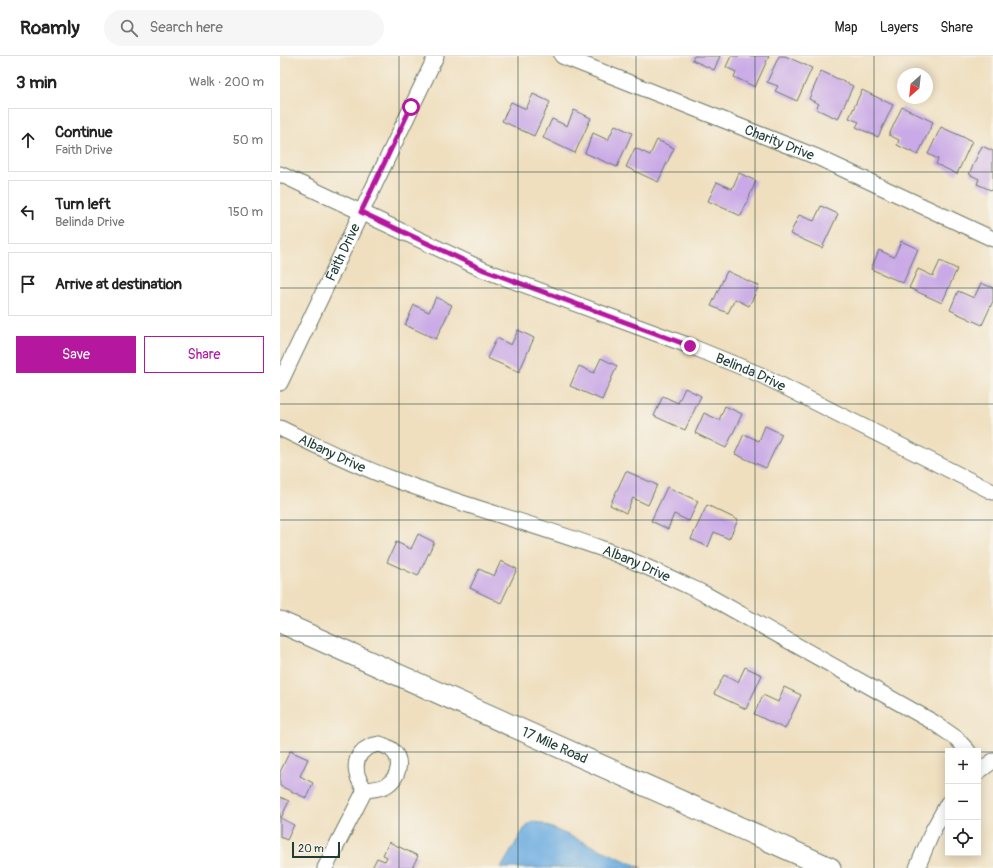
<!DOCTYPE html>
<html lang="en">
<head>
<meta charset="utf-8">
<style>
  body { margin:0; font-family:Pangolin,sans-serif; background:#f6f6f6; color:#222 }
  .controls { position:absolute; right:12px; bottom:12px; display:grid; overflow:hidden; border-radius:0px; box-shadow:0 2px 10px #0003 }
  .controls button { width:36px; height:36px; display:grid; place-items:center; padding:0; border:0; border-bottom:1px solid #e0e0e0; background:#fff; color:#222; font:20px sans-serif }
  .compass { position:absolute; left:617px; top:12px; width:36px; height:36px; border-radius:50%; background:#fff; box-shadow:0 2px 10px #0003; rotate:207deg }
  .scale { position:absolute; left:12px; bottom:10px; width:48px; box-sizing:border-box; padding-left:4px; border:2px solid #1f3d34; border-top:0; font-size:11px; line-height:14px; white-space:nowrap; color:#1f3d34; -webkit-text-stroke:3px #f7f3e8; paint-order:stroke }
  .stop { position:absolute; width:12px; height:12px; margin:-9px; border:3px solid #b5179e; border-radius:50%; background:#fff }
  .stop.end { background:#b5179e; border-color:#fff; box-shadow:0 1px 4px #0008 }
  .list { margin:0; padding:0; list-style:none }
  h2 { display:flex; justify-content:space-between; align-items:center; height:52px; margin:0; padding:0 16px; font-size:17px }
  h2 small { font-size:13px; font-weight:400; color:#767676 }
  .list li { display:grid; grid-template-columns:26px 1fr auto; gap:12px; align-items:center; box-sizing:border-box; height:64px; margin:0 8px 8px; padding:0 8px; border:1px solid #e0e0e0; border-radius:0px }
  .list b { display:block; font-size:15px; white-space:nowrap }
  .list p { margin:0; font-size:13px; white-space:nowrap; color:#767676 }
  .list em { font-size:13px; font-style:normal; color:#767676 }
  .actions { display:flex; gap:8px; padding:12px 16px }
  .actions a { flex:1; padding:9px 0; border:1px solid #b5179e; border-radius:0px; text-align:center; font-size:14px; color:#b5179e }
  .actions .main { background:#b5179e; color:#fff }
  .icon { flex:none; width:22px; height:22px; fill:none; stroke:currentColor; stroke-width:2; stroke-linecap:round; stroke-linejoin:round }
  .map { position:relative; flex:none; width:713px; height:812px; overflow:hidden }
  header { display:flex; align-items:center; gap:24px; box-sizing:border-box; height:56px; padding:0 20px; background:#fff; border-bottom:1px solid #e0e0e0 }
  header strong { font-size:19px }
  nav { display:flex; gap:22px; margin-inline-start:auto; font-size:14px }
  .search { width:280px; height:36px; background:#f6f6f6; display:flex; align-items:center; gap:10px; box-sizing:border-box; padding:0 14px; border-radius:22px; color:#767676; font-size:15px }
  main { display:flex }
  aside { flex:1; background:#fff }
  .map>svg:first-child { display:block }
</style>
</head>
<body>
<header>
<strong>Roamly</strong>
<div class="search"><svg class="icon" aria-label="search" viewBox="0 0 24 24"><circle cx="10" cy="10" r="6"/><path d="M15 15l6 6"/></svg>Search here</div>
<nav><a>Map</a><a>Layers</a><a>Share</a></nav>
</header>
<main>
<aside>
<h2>3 min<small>Walk · 200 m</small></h2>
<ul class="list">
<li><svg class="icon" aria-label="ahead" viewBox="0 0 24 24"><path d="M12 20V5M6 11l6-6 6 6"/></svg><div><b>Continue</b><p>Faith Drive</p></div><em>50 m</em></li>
<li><svg class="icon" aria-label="left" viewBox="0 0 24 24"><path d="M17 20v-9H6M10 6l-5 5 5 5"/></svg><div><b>Turn left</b><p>Belinda Drive</p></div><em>150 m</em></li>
<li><svg class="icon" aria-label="arrive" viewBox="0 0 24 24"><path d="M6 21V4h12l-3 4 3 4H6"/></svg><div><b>Arrive at destination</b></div></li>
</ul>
<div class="actions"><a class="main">Save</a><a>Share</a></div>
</aside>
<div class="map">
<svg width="713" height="812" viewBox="0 0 713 812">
  <rect width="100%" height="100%" fill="#f7f3e8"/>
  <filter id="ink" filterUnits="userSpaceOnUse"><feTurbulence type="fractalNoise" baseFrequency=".025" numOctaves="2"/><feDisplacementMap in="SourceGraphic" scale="8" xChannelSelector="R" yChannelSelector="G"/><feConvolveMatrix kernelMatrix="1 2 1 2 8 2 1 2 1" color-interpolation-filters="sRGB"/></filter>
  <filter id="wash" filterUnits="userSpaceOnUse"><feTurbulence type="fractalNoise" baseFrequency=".012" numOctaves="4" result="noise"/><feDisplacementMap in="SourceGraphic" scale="16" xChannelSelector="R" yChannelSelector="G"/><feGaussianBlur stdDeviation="0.9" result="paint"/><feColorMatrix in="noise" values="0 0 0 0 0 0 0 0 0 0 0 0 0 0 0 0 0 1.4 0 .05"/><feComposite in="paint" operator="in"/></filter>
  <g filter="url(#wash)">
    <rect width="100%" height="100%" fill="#efdfbf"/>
    <path fill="#6eade1" stroke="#46758a" d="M252,765l11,3 99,44h-141l23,-39z"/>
    <g id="blocks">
      <path fill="#c9a9e7" d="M414,0h26l-6,14 -22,-10z
        M451,0h38l-14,31 -21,-10 2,-5 -10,-5z
        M499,0h6l27,12 -15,33 -22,-10 3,-5 -11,-4z
        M541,15l32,15 -15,33 -22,-10 3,-5 -10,-5z
        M582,34l31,15 -15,32 -22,-10 3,-5 -10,-4z
        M253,38l17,8 -16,34 -32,-15 9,-19 15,7z
        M622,51l31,15 -15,33 -21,-10 2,-5 -10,-5z
        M294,54l17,8 -16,35 -32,-15 9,-19 15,7z
        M335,69l17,8 -15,34 -32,-14 8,-20 15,7z
        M661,71l31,14 -15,33 -21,-10 2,-5 -10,-5z
        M377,84l17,8 -16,34 -32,-15 9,-19 15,7z
        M702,90l11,5v40l-16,-7 2,-5 -10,-5z
        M459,117l17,8 -15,35 -33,-15 9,-19 15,7z
        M541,150l17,8 -16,34 -32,-14 9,-19 15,6z
        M621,185l17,8 -15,34 -32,-14 8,-19 15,7z
        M660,205l17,8 -15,34 -33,-15 9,-19 15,7z
        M447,215l32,15 -10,20 -14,-7 -7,14 -17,-7z
        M701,227l12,5v13l-11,24 -32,-15 8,-19 16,7z
        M156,241l16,8 -16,34 -31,-14 9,-20 15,7z
        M238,274l16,8 -15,34 -32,-14 10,-20 14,7z
        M321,302l16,8 -15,34 -32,-14 9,-20 15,7z
        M405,332l16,8 -16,34 -31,-14 9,-20 15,7z
        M445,350l17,8 -16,34 -31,-15 9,-20 15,7z
        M485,370l17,8 -16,34 -31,-14 9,-20 15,7z
        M346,415l31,14 -9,20 -15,-7 -7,15 -16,-8z
        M387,431l31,14 -9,20 -15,-7 -6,15 -17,-8z
        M427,449l31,15 -9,19 -15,-7 -6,15 -17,-8z
        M138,478l16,8 -16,34 -31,-14 9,-20 15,7z
        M221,505l16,8 -16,34 -31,-15 9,-19 15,7z
        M465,611l17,8 -16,34 -32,-15 10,-19 14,7z
        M504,631l17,8 -16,34 -31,-15 9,-19 15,7z
        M10,695l18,8 -8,17 13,7 -7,15 -26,-12v-14z
        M0,741l9,4 -8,17 13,7 -7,15 -7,-3z
        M109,786l29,14 -6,12h-40l5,-10 8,3 2,-4 -4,-2z"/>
    </g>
  </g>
  <g filter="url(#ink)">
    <use href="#blocks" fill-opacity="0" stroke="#687665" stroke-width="1"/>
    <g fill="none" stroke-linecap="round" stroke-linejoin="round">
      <g stroke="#687665" stroke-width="17">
        <g id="minor">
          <path id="s1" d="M282,0l255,101 176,82"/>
          <path id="s2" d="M0,118l204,96 206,76 71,29 232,117"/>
          <path id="s3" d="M0,327l156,-327"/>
          <path id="s4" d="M0,372c37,18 74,37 113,51 69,26 140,45 210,70 35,13 68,29 102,45l228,128 23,16 12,13"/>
          <path d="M100,688c4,2 9,3 12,6 11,10 7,27 -5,35 -6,4 -15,4 -22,5 -3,-5 -7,-11 -8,-16 -4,-18 7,-28 23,-30z"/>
          <path d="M698,716l15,-11"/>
          <path d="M45,812l40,-78"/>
          <path d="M637,812l16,-38 15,-27"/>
        </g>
      </g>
      <g stroke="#687665" stroke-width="23">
        <g id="secondary">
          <path id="s5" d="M0,566l550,246"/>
        </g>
      </g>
      <use href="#minor" stroke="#fff" stroke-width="15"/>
      <use href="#secondary" stroke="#fff" stroke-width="21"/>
    </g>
  </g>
  <g fill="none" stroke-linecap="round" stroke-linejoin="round" filter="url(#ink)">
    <path stroke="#b5179e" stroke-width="5" d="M131,51l-50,105 123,58 206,76"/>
  </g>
  <path fill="none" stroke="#1f3d34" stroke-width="1" stroke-opacity="0.55" d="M119,0v812M238,0v812M356,0v812M475,0v812M594,0v812M0,116h713M0,232h713M0,348h713M0,464h713M0,580h713M0,696h668M698,696h15"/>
  <g text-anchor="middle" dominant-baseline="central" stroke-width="3" stroke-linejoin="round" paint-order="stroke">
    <g font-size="14" fill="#1f3d34" stroke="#f7f3e8">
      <text stroke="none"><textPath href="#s1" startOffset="234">Charity Drive</textPath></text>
      <text stroke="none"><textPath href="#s3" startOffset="145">Faith Drive</textPath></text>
      <text stroke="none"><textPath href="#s2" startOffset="511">Belinda Drive</textPath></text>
      <text stroke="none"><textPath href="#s4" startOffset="58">Albany Drive</textPath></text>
      <text stroke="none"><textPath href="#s4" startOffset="382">Albany Drive</textPath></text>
      <text stroke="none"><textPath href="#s5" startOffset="301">17 Mile Road</textPath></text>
    </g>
  </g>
</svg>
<div class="controls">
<button>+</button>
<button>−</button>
<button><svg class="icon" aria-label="locate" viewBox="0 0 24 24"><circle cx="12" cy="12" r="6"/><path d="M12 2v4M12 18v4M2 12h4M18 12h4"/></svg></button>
</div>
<svg class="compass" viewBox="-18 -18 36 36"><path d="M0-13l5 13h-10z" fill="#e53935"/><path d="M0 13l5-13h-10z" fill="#767676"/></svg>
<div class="scale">20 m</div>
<div class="stop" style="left:131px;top:51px"></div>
<div class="stop end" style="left:410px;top:290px"></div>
</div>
</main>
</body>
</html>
